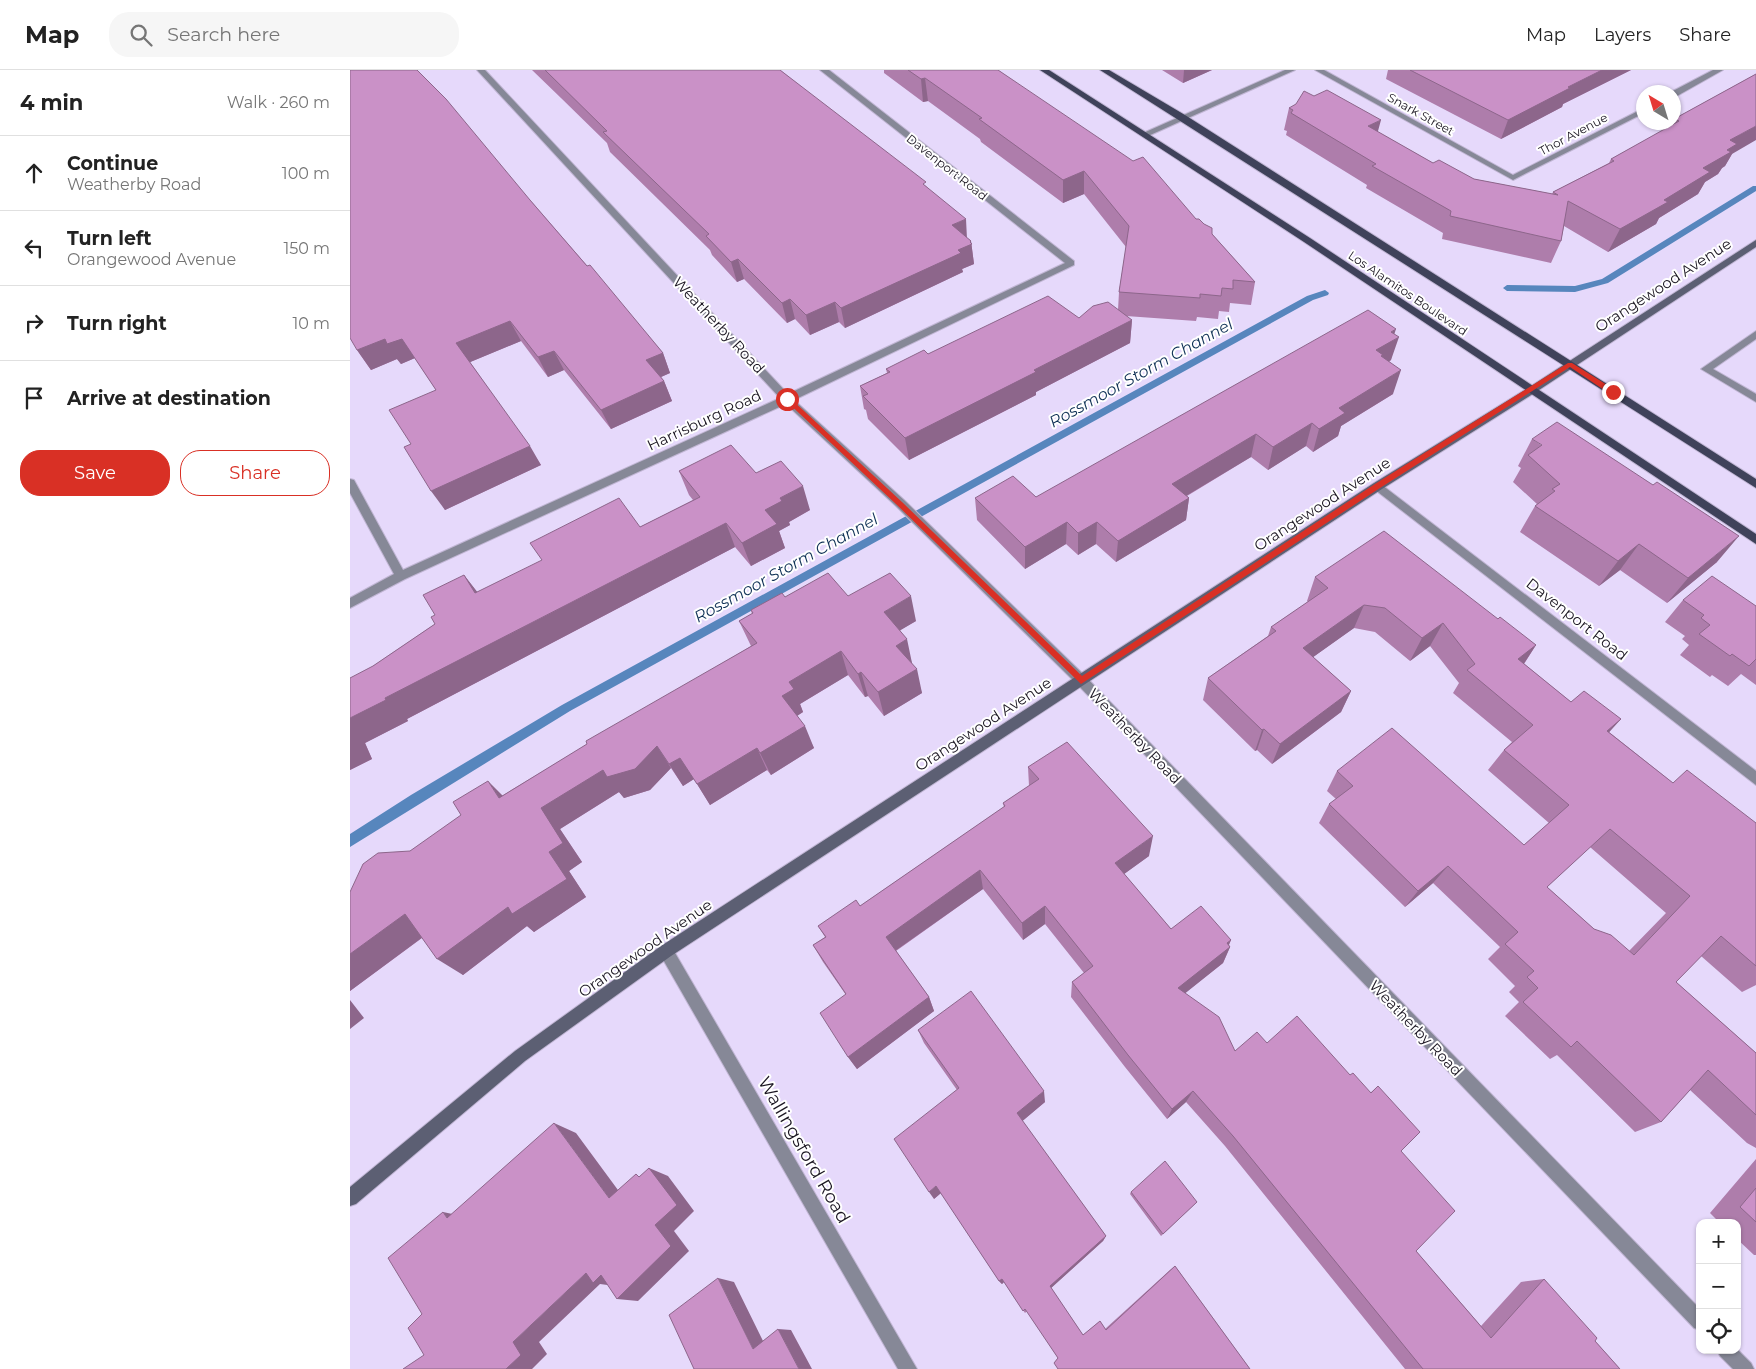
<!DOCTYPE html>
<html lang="en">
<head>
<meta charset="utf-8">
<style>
  body { margin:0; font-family:Montserrat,sans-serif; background:#f6f6f6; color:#222 }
  .controls { position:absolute; right:15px; bottom:15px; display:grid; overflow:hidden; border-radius:10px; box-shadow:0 1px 4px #0004 }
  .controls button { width:45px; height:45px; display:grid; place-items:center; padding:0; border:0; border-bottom:1px solid #e0e0e0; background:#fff; color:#222; font:25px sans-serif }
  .compass { position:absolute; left:1286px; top:15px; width:45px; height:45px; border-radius:50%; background:#fff; box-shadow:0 1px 4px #0004; rotate:322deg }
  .stop { position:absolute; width:15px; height:15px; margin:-11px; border:4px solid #d93025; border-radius:50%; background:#fff }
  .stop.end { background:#d93025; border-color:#fff; box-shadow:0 1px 5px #0008 }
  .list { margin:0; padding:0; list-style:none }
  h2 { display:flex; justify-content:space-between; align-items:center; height:65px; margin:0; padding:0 20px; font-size:21px }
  h2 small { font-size:16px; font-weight:400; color:#767676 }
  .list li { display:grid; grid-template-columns:32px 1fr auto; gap:15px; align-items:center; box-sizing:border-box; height:75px; padding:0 20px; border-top:1px solid #e0e0e0 }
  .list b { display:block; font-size:19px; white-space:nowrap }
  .list p { margin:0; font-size:16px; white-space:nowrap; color:#767676 }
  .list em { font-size:16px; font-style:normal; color:#767676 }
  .actions { display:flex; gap:10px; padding:15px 20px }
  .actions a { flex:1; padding:11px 0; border:1px solid #d93025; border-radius:20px; text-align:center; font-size:18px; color:#d93025 }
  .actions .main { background:#d93025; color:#fff }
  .icon { flex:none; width:28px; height:28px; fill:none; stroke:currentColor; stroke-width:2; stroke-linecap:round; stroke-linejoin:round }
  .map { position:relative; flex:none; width:1406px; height:1299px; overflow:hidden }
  header { display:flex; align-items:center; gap:30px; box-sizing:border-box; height:70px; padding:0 25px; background:#fff; border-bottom:1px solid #e0e0e0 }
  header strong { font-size:24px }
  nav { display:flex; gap:28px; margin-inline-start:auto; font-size:18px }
  .search { width:350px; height:45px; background:#f6f6f6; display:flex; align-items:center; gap:12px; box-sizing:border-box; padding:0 18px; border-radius:20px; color:#767676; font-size:19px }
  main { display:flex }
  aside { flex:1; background:#fff }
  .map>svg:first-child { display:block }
</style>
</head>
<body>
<header>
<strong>Map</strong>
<div class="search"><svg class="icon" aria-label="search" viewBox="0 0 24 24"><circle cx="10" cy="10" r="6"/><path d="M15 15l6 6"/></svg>Search here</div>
<nav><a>Map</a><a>Layers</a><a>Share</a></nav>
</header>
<main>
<aside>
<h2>4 min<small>Walk · 260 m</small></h2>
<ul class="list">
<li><svg class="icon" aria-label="ahead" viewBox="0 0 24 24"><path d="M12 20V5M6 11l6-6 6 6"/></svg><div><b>Continue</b><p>Weatherby Road</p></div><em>100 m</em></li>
<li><svg class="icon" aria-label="left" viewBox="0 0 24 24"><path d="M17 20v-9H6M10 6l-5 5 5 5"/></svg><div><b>Turn left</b><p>Orangewood Avenue</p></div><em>150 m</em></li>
<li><svg class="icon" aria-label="right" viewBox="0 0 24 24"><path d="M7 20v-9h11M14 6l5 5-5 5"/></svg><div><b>Turn right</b></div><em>10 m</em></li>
<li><svg class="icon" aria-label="arrive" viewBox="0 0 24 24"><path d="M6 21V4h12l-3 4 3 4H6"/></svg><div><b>Arrive at destination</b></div></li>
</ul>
<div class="actions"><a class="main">Save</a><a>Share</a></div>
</aside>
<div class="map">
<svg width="1406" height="1299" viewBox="0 0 1406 1299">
  <rect width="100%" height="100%" fill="#e6d9fb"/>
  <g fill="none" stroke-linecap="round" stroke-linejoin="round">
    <path fill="#5786bd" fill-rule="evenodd" d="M1403,116h3v5l-148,92 -33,9 -68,-1 -4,-3 4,-3 68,1 27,-7z
      M975,220l4,3 -1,2 -15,5 -743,411 -220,136v-13l61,-39 151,-90 745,-409z"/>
    <g stroke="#c1b6d4" stroke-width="2">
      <path id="lane" d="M1406,261v8l-43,30 43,25v8l-55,-33z"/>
    </g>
    <g stroke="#c1b6d4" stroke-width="2">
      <path id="street" d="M127,0h8l303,324 277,-131 -245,-193h9l245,191v4l-280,135 110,100 181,176 615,633v21l-6,-2 -617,-644 -181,-178 -110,-102 -381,175 -55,29v-10l44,-24 -44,-81v-14l4,1 49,90 377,-172z
        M935,0h10l-147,66 -7,-2z
        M965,0h9l189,105 131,-67v5l-131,67z
        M1363,0h10l-46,26h-3v-4h-3z
        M1028,412l378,289v14l-382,-296 -1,-3z
        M316,874l5,2 246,423h-19l-237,-413 -2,-5 2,-5z
        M1387,1279l14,14 3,6h-21l-13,-13 -3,-6z"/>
    </g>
    <g stroke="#c1b6d4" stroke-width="2">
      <path id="secondary" d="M1406,170v7l-220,145 -154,97 -711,467 -146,105 -169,143 -6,2v-19l165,-136 146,-105 713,-463 154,-95z"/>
    </g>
    <g stroke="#c1b6d4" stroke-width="2">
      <path id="primary" d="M690,0h9l261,168 446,296v10l-452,-302z
        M750,0h9l76,45 571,364v9z"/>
    </g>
    <use href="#lane" fill="#868897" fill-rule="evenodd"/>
    <use href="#street" fill="#868897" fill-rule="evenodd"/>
    <use href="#secondary" fill="#5c5f73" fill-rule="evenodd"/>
    <use href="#primary" fill="#3f425a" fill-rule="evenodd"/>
  </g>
  <path fill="#ae7dab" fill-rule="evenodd" d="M182,0h248l147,117 40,51 4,3 3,23 -12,5 1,3 -118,56 -6,-6 -29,13 -15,-16 -8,4 -43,-44 -7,3 -25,-27 -2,-5 -100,-98 -3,-9 -46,-45z
    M534,0h114l198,149 16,15 43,48 -4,23 -21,-2 -1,9 -10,-1 -1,8 -21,-2 -1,4 -70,-5 6,4 -2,23 -94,49v3l-127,65 -41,-41 -2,-9 -2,-1 -4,-23 27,-13 -1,-4 42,-15 151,-36 39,-8 1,-18 7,-45 -42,-53 -21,9 -82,-61 -1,-3 -52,-38 -5,1 -39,-29z
    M812,0h50l-29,13z
    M1038,0h243l-68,34 -1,3 -61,32 -115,-60z
    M1406,4l-24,80 -7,12 -3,2 -4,6 -13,8 -7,12 -39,24 -3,6 -48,28 -44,-26 -3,15 -10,22 -109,-24 1,-6 -77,-45 1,-3 -81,-50 1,-4 -3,-1 5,-22 89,24 55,31 41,16 78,15 1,-2 56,-29 2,-4 60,-33 1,-4h2v-3z
    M180,130l133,153 7,20 -9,4 3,4 8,20 -61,28 -47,-59 -16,7 -27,-36 -51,21 71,103 -96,45 -34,-66 25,-54 -21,-32 -14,6 -4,-5 -26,11 -14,-20z
    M1044,264l-3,26 -2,2 4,32 -52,32 -3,10 -25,16 -7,-6 -38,24 -17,-13 -64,39 2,2 -3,22 -70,42 -20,-18 -18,11 -12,-11 -41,25 -48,-49 -2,-22 61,-1z
    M1182,369l185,123 -50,41 -47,-33 -21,16 -79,-54 15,-26 2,-2 -24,-22 8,-14 -3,-2z
    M329,401l77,2 54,37 -21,12 1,3 -11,6 6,17 -34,18 -16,-19 -328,172 1,2 -43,22 7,16 -22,11 23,-104 62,-42v-9l29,-40 13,17 163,-65 53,-27 -4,-5z
    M965,507l183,42 38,26 -12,19 47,38 50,17 -12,13 64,51 83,40v162l-14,7 -41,-36 -25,26 80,71v95l-9,-5 -57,-53 -29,32 -26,10 -78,-77 -7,4 -45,-43 14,-14 -10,-10 6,-6 -27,-27 12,-12 -67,-64 -28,24 -86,-84 10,-19 7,-5 -9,-8 10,-20 187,74 25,-22 -61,-53 16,-20 8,-8 -59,-49 6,-10 -29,-37 -20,15 -35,-29 -21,-4 -41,29 38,34 -10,21 -69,52 -15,-14 -2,1 -52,-51 5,-22 60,-42 3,-9 37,-25 -1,-1zM1240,777l76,66 -37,38 -35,-22 -47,-42z
    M498,526l68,25 -16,9 12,33 10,30 -38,23 -16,-20 -3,1 -17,-22 -48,29 3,8 -6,4 17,32 -43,27 -4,-5 -57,35 -16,-26 -11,7 -12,-18 -21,22 -26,8 -5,-6 -59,37 22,33 -13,9 17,26 -52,35 -7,-6 -64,49 -41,-37 -72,53v-99l60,-41 341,-205 -12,-25 13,-7 -1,-4 34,-13z
    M1333,530l73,6v79l-15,-11 -13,12 -16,-11 -2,2 -30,-22 9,-10 -7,-6 3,-3 -20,-14z
    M678,697l121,89 -25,18 47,55 60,11 -2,5 1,2 -7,16 -38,30 50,58 32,-8 83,32 20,18 8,-7 23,65 15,100 65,75 40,-44 23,-3 51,62 25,28h-215l-180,-223 -39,-44 -19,17 -42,-52 -54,-70 1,-15 12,-9 -39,-49 -22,16 -40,-51 -87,62 33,46 5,14 -77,58 -9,-12 -2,-62 -23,-33 -10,-17 12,-8 -7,-11 42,-20 144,-99 -1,-4 26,-17z
    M568,960l127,72 -23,19 84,115 -3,5 -52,47 32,47 17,-14 5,8 65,-59 5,-4 75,103 -196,-6 4,-5 -31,-47 -2,2 -21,-31 -2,2 -3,-3 -58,-88 -7,6 23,-109 -33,-47z
    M1406,1089v96h-2l-17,-16v-16h-17l-10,-10z
    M781,1122l66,10 -36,34 -31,-42z"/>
  <path fill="#8d668b" d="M834,0h28l-29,13z
    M1252,0h29l-68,34 -1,3 -61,32 7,-19 60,-33z
    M575,8l3,23 -5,1 -2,-23z
    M1031,50l-6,22 -7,-16z
    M1406,56v14l-24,14 -7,12 -3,2 -4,6 -13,8 -7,12 -39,24 -3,6 -48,28 12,-23 44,-29 39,-32 27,-28z
    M734,101v23l-21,9v-23z
    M616,149l1,20 -15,-14z
    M621,171l3,23 -12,5 1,3 -118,56 -4,-20 117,-58z
    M388,189l6,20 -7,3 -6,-20z
    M440,229l5,20 -8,4 -5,-20z
    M485,232l4,20 -29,13 -4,-20z
    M782,250l-2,23 -94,49v3l-127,65 -4,-22 129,-68z
    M160,251l11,20 -53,22 -12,-20z
    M1046,259l-4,12 7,-4 -8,23 -12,7 -3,-17 15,-18z
    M35,269h17l13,19 -14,6 -4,-5 -26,11 -14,-20z
    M204,281l10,19 -16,7 -10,-20z
    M313,283l7,20 -16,7 -8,-20z
    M1051,300l-8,24 -52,32 -3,10 -25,16 6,-23 20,-21z
    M314,311l8,20 -61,28 -10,-19z
    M962,353l-6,23 -38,24 5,-23z
    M906,364l-5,23 -82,49 3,-22z
    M180,376l11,19 -96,45 -14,-19z
    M453,416l7,24 -21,12 1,3 -11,6 6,17 -34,18 -9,-23 23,-33 15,-12z
    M839,428l-3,22 -70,42 2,-21z
    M717,452l-1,22 -41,25v-22z
    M747,452l-1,22 -18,11v-22z
    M376,453l9,24 -328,172 1,2 -43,22 7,16 -22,11v-52l35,-20z
    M1389,466l-22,26 -50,41 21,-25z
    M1289,474l-19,26 -21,16 19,-25z
    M114,505l18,23 -7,-5z
    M561,526l5,25 -27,16 -5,-25z
    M1014,535l-10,23 -59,42 8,-22z
    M1093,553l-13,23 -20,15 12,-23z
    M557,569l5,24 -10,7 -6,-24z
    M1186,575l-15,23 -3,-9z
    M491,581l7,24 -48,29 3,8 -11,7 -10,-23 7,-14z
    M567,599l5,24 -38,23 -6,-24z
    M511,602l7,24 -3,1 -7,-23z
    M1001,621l-10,21 -69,52 8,-20z
    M1271,649l-19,21 5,-9z
    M455,656l9,22 -43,27 -11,-22z
    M914,659l-7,21 -2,1 7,-21z
    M307,676l14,22 -21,22 -26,8 -5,-6 -59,37 22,33 -13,9 17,26 -52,35 -7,-6 -64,49 -26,-16 112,-107 -8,-44 62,-38z
    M407,678l10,22 -57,35 -13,-21z
    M330,688l14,21 -11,7 -14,-22z
    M138,711l21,21 -10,-4z
    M803,766l-4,20 -36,26 2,-19z
    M1098,796l-15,17 -28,24 13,-16z
    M630,800l3,19 -91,64 -6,-16z
    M695,836v18l-22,16 -1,-17z
    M55,844l26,17 -81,60v-37z
    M881,870l-5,10 4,-3 -7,16 -50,40 5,-15z
    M579,927l5,14 -77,58 -9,-12z
    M0,930l14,18 -14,11z
    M694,1021l1,11 -26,22 -2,-11z
    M843,1021l-7,11 -19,17 5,-10z
    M204,1053l22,10 53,72 -20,-7z
    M299,1098l19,8 26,35 -20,20 15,20 -51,50 -21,-2 38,-74z
    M586,1116l5,7 -7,6 -5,-7z
    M93,1142l28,6h-24z
    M756,1166l-3,5 -53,48v-3z
    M236,1203l36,6 -7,7 -15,-2 -61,58 8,12 -15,15h-26l7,-27z
    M368,1208l16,4 33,67h-14z
    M652,1209l2,3 -2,2 -3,-3z
    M428,1259l13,1 21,39h-13z"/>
  <path fill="#ca91c7" stroke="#8d668b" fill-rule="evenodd" d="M0,0h67l29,29 84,101 57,66 3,-1 73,88 -17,7 18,21 -63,29 -47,-59 -16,6 -28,-36 -54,22 74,103 -99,45 -27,-44 7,-3 -22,-34 47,-20 -34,-51 -15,5 -2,-5 -28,11 -7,-12z
    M195,0h235l146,112 -3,2 43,35 -14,6 19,16 -1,1 2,2 -14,6 3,3 -120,55 -6,-6 -29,13 -16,-16 -8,4 -44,-44 -7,3 -25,-26 3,-2 -106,-102 4,-1z
    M558,0h90l135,91 10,-4 53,62h3l5,5 8,4v6l43,48 -22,-2v9l-11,-1 -1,8 -21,-2v4l-81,-6 10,-66 -45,-55 -21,9 -84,-61 3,-1 -57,-40 -4,1z
    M1060,0h192l-34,17 2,1 -62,32z
    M1406,4v52l-26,14 7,4 -10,6 4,2 -28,16 7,4 -46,28 4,2 -48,27 -52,-28 -7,40 -111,-25 1,-5 -79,-45 4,-2 -85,-51 2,-3 -4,-2 7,-4 8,-13 10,5 13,-6 54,30 -13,6 65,37 6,-3 35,19 84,16 -5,-3 61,-31 -3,-2 68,-38 -5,-2z
    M698,226l31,22 14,-12 15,-4 24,18 -98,50 2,2 -131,66 -42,-42 5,-2 -8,-8 30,-14 -4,-3 38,-19 4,4z
    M1018,240l28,19 -5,3 8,5 -23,13 7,5 -2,1 20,14 -62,38 6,5 -26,16 -7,-6 -39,24 -17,-13 -84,50 17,14 -71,43 -21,-19 -19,11 -11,-11 -42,25 -50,-49 38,-22 23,21z
    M1207,352l96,63 4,-3 82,54 -51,42 -49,-34 -21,17 -83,-55 20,-15 -3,-2 8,-5 -32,-29 14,-10 -10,-6z
    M381,375l25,28 25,-12 22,25 -23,12 2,3 -17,9 12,14 -35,19 -16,-20 -341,175 1,2 -36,18v-40l23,-12 62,-42 -4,-7 4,-2 -12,-20 41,-20 11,18 67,-33 -12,-17 89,-45 21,29 60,-30 -21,-26z
    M1034,461l114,88 2,-2 36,28 -18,14 53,43 13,-11 37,28 -14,12 66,52 14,-13 69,53v143l-35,-30 -45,46 80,71v62l-48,-45 -47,52 -84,-81 -6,6 -48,-45 15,-14 -11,-11 7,-6 -29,-27 13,-12 -70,-66 -30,25 -89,-87 24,-18 -16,-15 55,-43 132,117 45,-40 -65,-55 29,-25 -66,-55 8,-6 -32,-41 -21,15 -37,-30 -21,-3 -61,43 48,43 -71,53 -16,-15 -2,1 -54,-52 68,-47 -5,-4 57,-39 -13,-11zM1260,759l80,67 -56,59 -23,-20 -17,-6 -47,-42z
    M478,503l20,23 42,-23 21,23 -27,16 23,27 -11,7 21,23 -39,23 -17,-20 -3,2 -17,-23 -52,31 5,7 -12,7 23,30 -45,27 -3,-5 -60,36 -17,-26 -11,6 -12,-18 -22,23 -28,8 -4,-7 -62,38 22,35 -14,9 18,27 -55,35 -4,-7 -71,52 -32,-45 -55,40v-62l13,-28 15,-11 32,-2 51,-36 -8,-13 35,-21 11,17 88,-54 -1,-3 171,-98 -18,-22 14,-8 -2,-3 31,-17 3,4z
    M1362,506l44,30v53l-7,7 -17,-12 -2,2 -31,-22 11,-9 -9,-7 3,-3 -21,-15z
    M717,672l86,94 -38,27 56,66 30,-23 30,34 -4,3 3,4 -52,41 41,29 16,34 22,-19 10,11 30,-27 53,59 3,-2 18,20 7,-7 42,46 -19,19 54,60 -39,40 75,87 53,-59 53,59 -2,3 25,28h-197l-190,-233 -40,-45 -21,18 -44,-54 -56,-73 21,-16 -48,-60 -23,17 -42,-53 -94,67 43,60 -81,60 -28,-44 26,-19 -33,-49 13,-8 -8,-11 38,-26 4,6 145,-100 -2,-3 36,-24 -11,-12z
    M621,921l73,100 -27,22 89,123 -56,50 33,49 17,-14 6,9 69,-64 75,103h-192l-4,-6 4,-5 -33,-49 -2,2 -21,-32 -3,2 -63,-95 -7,6 -35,-53 65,-51 -41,-58z
    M204,1053l55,75 27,-24 3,3 10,-9 28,37 -22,20 16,21 -54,53 -16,-24 -8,8 -7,-10 -73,69 8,13 -15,14h-103l21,-14 -16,-27 14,-14 -34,-56 55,-46 4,6z
    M815,1091l32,41 -34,32 -32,-42z
    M1406,1118v34l-16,-15z
    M368,1208l35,71 25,-20 21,40h-105l-25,-54z"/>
  <path fill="#d93025" d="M1218,293h4l43,27v4h-5l-40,-27 -190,121 -299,196 -184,-179 -113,-106 5,-2 113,105 180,174 293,-192z"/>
  <g text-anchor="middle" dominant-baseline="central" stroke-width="4" stroke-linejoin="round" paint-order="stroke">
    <g font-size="12" fill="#1b1622" stroke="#fff">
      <text transform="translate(1071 44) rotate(29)">Snark Street</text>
      <text transform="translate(1223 64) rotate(-28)">Thor Avenue</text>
      <text transform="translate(597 97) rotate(38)">Davenport Road</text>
      <text transform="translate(1058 223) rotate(34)">Los Alamitos Boulevard</text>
    </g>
    <g font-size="15" fill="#1b1622" stroke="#fff">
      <text transform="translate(1313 215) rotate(-33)">Orangewood Avenue</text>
      <text transform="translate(369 255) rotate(47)">Weatherby Road</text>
      <text transform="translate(354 350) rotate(-25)">Harrisburg Road</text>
      <text transform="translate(972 434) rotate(-33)">Orangewood Avenue</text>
      <text transform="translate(1227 549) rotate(38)">Davenport Road</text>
      <text transform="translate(633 654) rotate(-33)">Orangewood Avenue</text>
      <text transform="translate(785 666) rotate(46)">Weatherby Road</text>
      <text transform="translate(295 878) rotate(-35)">Orangewood Avenue</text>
      <text transform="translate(1066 958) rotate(46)">Weatherby Road</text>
    </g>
    <g font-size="16" font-style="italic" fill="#0e3055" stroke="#fff">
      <text transform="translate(791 303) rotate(-29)">Rossmoor Storm Channel</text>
      <text transform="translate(436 498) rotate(-29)">Rossmoor Storm Channel</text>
    </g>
    <g font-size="18" fill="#1b1622" stroke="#fff">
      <text transform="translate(454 1080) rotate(60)">Wallingsford Road</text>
    </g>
  </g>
</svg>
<div class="controls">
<button>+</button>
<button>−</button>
<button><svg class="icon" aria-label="locate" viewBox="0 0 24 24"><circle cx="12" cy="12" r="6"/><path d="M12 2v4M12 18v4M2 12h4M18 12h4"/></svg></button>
</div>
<svg class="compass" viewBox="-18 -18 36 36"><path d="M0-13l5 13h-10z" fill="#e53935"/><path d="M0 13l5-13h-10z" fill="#767676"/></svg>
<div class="stop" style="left:437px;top:329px"></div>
<div class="stop end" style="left:1263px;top:322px"></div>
</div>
</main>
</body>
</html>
